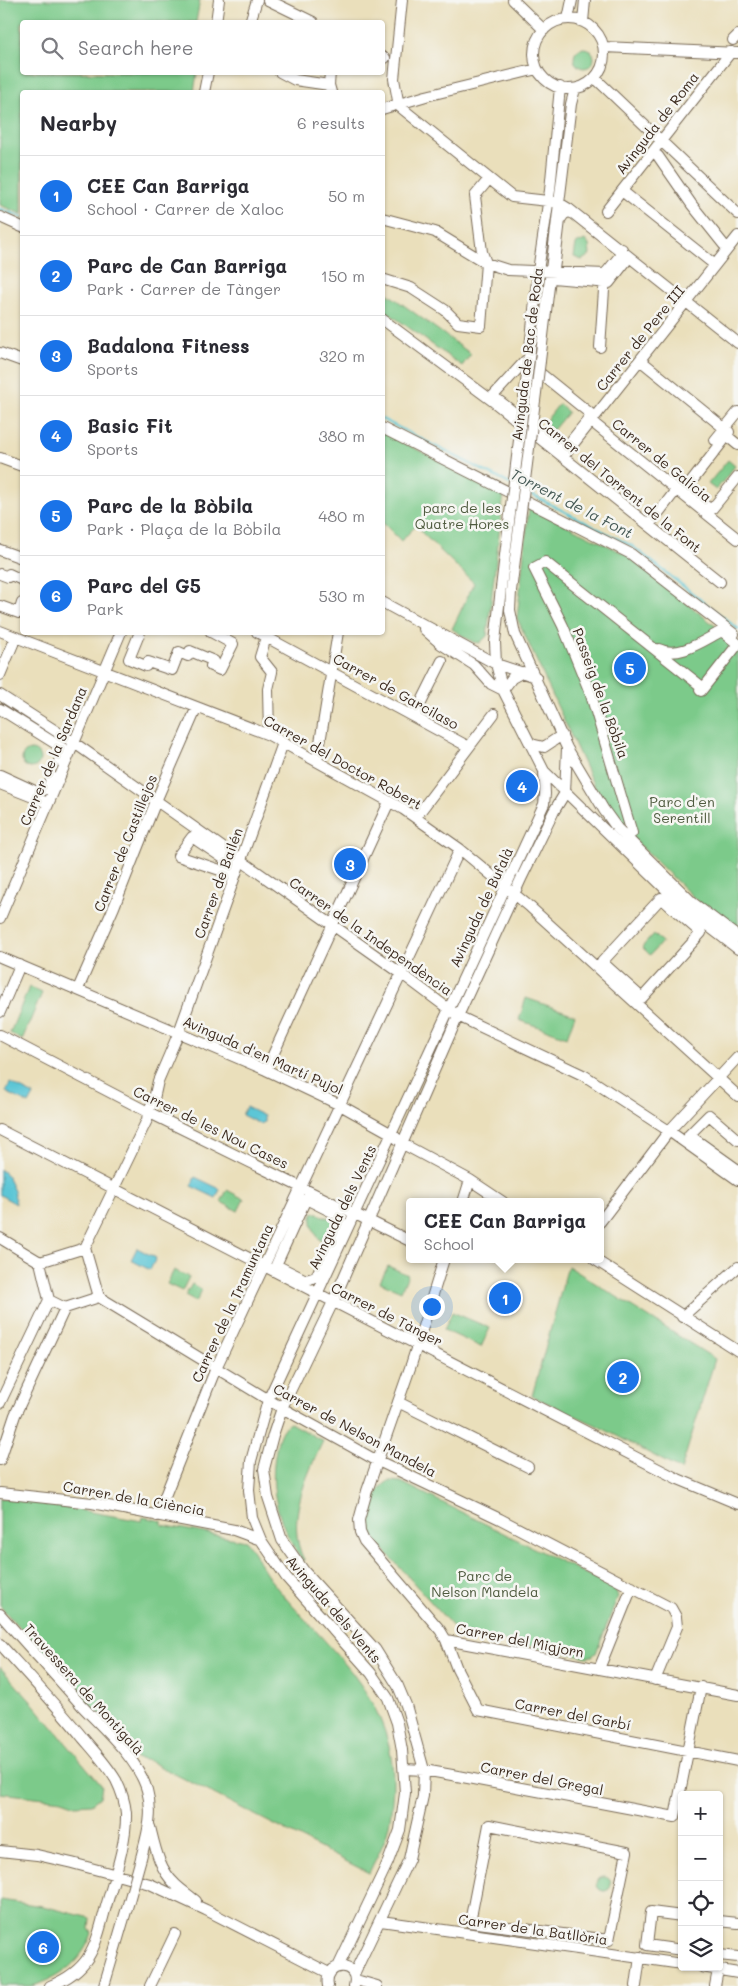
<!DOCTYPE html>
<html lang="en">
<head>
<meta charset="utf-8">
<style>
  body { margin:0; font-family:Mali,sans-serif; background:#f2f2f3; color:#2b2b33 }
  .controls { position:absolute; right:15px; bottom:15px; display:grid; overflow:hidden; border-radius:5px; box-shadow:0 1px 4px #0004 }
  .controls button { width:45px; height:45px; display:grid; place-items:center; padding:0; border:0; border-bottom:1px solid #e1e1e2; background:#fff; color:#2b2b33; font:25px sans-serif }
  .you { position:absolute; left:431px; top:1306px; width:18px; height:18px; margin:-12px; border:4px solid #fff; border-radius:50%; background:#1a73e8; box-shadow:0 0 0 8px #1a73e833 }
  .badge { display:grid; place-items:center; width:32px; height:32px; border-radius:50%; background:#1a73e8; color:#fff; font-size:16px; font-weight:700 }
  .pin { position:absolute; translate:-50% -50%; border:2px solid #fff; box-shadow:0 1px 5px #0006 }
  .popup { position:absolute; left:406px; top:1198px; width:198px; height:65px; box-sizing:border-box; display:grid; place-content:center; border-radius:5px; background:#fff; filter:drop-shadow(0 1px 4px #0005); font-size:16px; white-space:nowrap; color:#7c7c81 }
  .popup b { font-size:19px; color:#2b2b33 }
  .popup::after { content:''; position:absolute; left:50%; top:100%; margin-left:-10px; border:10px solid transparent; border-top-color:#fff }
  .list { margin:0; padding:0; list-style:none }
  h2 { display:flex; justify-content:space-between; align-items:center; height:65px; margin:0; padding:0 20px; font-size:21px }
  h2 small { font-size:16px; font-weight:400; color:#7c7c81 }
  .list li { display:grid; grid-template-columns:32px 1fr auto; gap:15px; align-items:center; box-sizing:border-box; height:80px; padding:0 20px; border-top:1px solid #e1e1e2 }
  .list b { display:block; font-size:19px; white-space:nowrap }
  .list p { margin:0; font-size:16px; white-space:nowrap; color:#7c7c81 }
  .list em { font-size:16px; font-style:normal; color:#7c7c81 }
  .icon { flex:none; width:28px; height:28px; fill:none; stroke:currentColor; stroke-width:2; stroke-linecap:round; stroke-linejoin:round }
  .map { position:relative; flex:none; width:738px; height:1986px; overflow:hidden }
  .search { position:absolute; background:#fff; box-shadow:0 1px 4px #0004; left:20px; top:20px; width:365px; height:55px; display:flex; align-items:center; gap:12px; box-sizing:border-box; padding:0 18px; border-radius:5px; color:#7c7c81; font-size:19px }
  .panel { position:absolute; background:#fff; box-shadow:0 1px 4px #0004; left:20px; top:90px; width:365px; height:545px; border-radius:5px }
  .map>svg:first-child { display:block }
</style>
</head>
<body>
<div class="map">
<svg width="738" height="1986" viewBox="0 0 738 1986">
  <rect width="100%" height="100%" fill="#f6f6f2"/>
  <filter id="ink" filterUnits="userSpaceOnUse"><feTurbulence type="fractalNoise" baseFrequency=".02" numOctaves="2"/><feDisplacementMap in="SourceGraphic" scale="10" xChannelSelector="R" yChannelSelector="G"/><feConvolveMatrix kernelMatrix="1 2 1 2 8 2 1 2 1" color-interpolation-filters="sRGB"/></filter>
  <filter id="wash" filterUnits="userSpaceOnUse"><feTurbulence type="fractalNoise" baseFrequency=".0096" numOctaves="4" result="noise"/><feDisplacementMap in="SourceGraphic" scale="20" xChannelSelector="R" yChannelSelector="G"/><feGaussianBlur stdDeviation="1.12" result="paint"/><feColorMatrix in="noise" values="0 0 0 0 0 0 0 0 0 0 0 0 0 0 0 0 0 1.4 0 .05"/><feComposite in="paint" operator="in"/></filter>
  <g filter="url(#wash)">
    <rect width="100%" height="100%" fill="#eadfbb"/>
    <path fill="#7cca8a" stroke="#5c7a54" d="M0,0h200l-4,22h-174v50l175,1 -3,19h-172v122l-22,-9z
      M574 58a10 10 0 1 1 20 0a10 10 0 1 1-20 0Z
      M585,240l4,5 1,10 -8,5 -8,-3 2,-13z
      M387,293l84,61 -9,12 -79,-57v-10z
      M559,404l9,8 -15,18 -9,-7z
      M382,432l122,61 -17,143 -7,7 -7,-1 -21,-13 22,-46 -54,-52 5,-5 -7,-2 -17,17 -18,-18z
      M728,460l7,6 -19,24 -8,-6z
      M529,507l96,47 113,90v287l-43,-32 -68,-66 -18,-21 -16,-28 -76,-166z
      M22 759a9 9 0 1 1 18 0a9 9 0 1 1-18 0Z
      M654,934l8,8 -12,13 -8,-8z
      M29,987l13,6 -20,47 -12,-7z
      M526,998l49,17 -8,22 -48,-17z
      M227,1190l17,9 -6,12 -17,-9z
      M313,1212l21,8v3l-13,18c-8,-9 -11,-18 -8,-29z
      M388,1266l20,9 -7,16 -21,-9z
      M568,1266l147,93 -34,111 -85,-45 -64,-29z
      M174,1270l15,7 -7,14 -15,-7z
      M192,1284l10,6 -6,12 -11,-6z
      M452,1312l38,16 -9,19 -37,-17z
      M290,1423l33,18c-17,36 -38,80 -19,119l-1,1c-24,-34 -35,-70 -27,-111 2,-10 4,-22 14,-27z
      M389,1481l12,1 213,106 4,8 -22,57 -4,3 -5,1 -124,-24 -7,-3 -88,-98c-3,-15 7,-44 21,-51z
      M0,1498l57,4 -1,4 86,15 1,-4 19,4v4l84,16c10,13 16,29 27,42 52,64 122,112 120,203 -1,17 -2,37 -8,53 -4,11 -11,23 -16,34l-220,-112 -14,-3 -135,-152z
      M0,1667l35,39 67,80 -2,11 -9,7 -15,1 -14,-5 -62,-7z
      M597 1884a7 7 0 1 1 14 0a7 7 0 1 1-14 0Z
      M0,1900l43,6 47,12 -1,11 3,4c-9,27 -32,46 -60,53 -10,0 -22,0 -32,0z"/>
    <path fill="#5cc6d6" stroke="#4c787a" d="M10,1083l24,12 -5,9 -23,-12z
      M246,1107l18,9v6l-4,2 -18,-9z
      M0,1169l9,8 -1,1 6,13 2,13 -16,-9z
      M195,1177l25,12 -4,9 -25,-12z
      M137,1248l19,10 -6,12 -19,-10z"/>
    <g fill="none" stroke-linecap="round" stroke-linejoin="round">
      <path stroke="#5cc6d6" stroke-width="2.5" d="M0,209l22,8
        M382,419l128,65
        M526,492l106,54 106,83"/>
    </g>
  </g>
  <g filter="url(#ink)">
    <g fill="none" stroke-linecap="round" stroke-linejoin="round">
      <g stroke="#786955" stroke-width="12">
        <path id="minor" d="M268,0l45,22
          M402,0l-8,79 5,27 113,91 36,4 11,2 10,6 169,134
          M513,0l31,30
          M568,19l4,-19
          M534 54a35 35 0 1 1 70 0a35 35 0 1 1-70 0Z
          M216,22l3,-22
          M250,22l7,-22
          M583,22l2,-22
          M733,40l5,-5
          M604,47l134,6
          M382,57l3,1
          M280,72l15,8 34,5
          M330,72l-1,13 2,7
          M595,78l143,136
          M204,92l4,-20
          M382,109l44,-13 111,-27
          M658,156l34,49 32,40
          M622,191l93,74
          M606,211l125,-159
          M569,212l5,2 53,42v4l-18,23 -56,-5 7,-58 4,-6z
          M0,217l22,10
          M382,218l53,14 51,31 22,7 97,4 14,-17 3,-8
          M382,279l29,9 34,22 13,13 23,3 5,-63 -4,-11 -7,-56 14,-17
          M382,319l112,83 226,180
          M600,347l5,-71
          M0,353l22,8
          M529,358l9,-87 12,-81 10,-103
          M640,360l89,72
          M525,361l67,54 -29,36 -70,-55z
          M540,361l31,-257 4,-15
          M592,422l146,117
          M382,428l249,126 103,80
          M715,440l23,-28
          M738,445l-11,-9 -42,54 26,20 27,-33
          M563,457l175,-221
          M0,458l22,8
          M649,525l31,-40
          M0,550l22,8
          M0,574l8,3 1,-3 13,6
          M501,588l-6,54 1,22 7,26 41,81 142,138 52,40
          M511,591l-1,19 5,24 52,114 37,62 13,18 76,75 45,34
          M382,602l114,62 40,13
          M0,606l19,7 3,-10
          M424,629l17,15 33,21 17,19 12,6
          M0,631l269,104 134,74 57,40 70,58 208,189
          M140,632l-11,27 17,7 2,-4 24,8 7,-18 9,4 2,-5 24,10 -3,5 9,4 13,-26 -22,-12
          M257,632l212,115
          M266,637l-6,20 12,15 -4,17 1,46
          M659,649c20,10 45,-9 63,-18l16,13
          M0,675l16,-38
          M503,690l9,-12 11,-6
          M700,690l1,1 37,-47
          M0,695l73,47 329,232 56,42 127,60 84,55 69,49
          M0,709l64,40 -5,12
          M414,717l28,-56
          M531,744l13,3 18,-12
          M317,761l21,-129
          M0,775l37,17 11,-4 4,-11
          M0,784l48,19
          M416,817l78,-103
          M632,833l-41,-138 -28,-69 -29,-58 11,-6 156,124
          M192,837l40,27 -3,9 -51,-17z
          M661,898l40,35 -59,65 -40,-36z
          M0,918l121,-286
          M0,957l266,113 74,35 52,29 11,10 67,36 33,22
          M78,989l36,-82 42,-106 41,-94
          M0,1012l20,-47
          M0,1035l148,77 262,129
          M266,1070l123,-268
          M0,1130l678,349 60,25
          M738,1140l-29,-25 -20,20 49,35
          M306,1199l32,16 3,6 -25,56 -10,3 -30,-15z
          M463,1202l7,-22
          M600,1222l69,-91 69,-74
          M0,1238l40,24
          M85,1248l62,-128 1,-8 6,-13 4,-18 21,-49 104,-289
          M85,1248l-45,14 9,38 16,8 34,-11
          M85,1248l14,49
          M444,1259l-33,106 -44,126 -8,29 1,12 4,9 76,89 6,10 292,55
          M594,1259l144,92
          M99,1297l183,111 90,50 128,61 171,89 5,9 1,10 -22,53
          M682,1317l56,-50
          M398,1402l130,65
          M0,1403l49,-103
          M0,1460l15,-45 50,-107
          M0,1493l92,10 142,27 27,10
          M157,1516l59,-148 244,-519
          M0,1614c27,31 55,61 82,92 22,23 56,53 65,84 7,24 0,45 -6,68
          M446,1640l11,29 21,41 260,51
          M0,1644c28,31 57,62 83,94 12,14 24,27 33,42 5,10 9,22 10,33 1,30 -13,68 -21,97 -10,38 -15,60 -55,76
          M599,1669l33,-82
          M404,1769l20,1 28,5 223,42 26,-130
          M489,1825l138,27 -18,88 -139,-18z
          M150,1827c5,20 9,42 25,57 6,6 14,11 21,17
          M0,1851l37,4 35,8 78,21 56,26 123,63
          M682,1916l-31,-4 -4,33 35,5
          M381,1921l301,43
          M719,1921l19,2
          M719,1955l19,2
          M338,1967l50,-105 12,-32 5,-37 -3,-43 -5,-27 -9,-25 -17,-25 -85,-96 -25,-37 -9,-22 -3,-28 2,-29 17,-61 276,-596 1,-10 -1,-23
          M702,1967l36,6
          M354,1974l55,-115 14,-63 1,-26 -18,-65 -8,-19 -23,-37 -71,-78 -22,-31 -14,-43 -4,-28 9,-34 9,-27 51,-106 125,-286 63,-137 33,-68 11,-18 2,-45
          M356,1980l21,6
          M104,1986l25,-85
          M150,1986l25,-52
          M328,1986c-5,-26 33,-25 26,0
          M636,1986l4,-29
          M715,1986l3,-16"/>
      </g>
      <use href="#minor" stroke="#fff" stroke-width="10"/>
      <g stroke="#786955" stroke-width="12" stroke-linecap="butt">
        <path id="minor-bridge" d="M501,588l28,-230
          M511,591l29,-230
          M129,1901l12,-43"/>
      </g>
      <use href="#minor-bridge" stroke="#fff" stroke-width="10"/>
    </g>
  </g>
  <g text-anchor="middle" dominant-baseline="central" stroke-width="5" stroke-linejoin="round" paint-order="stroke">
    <g font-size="14" fill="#3b2a1e" stroke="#f6f6f2">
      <text transform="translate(657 123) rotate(-52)">Avinguda de Roma</text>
      <text transform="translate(640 338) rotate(-51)">Carrer de Pere III</text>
      <text transform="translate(527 354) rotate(-83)">Avinguda de Bac de Roda</text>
      <text transform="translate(662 460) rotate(39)">Carrer de Galícia</text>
      <text transform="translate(620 485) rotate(39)">Carrer del Torrent de la Font</text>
      <text transform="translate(396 691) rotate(29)">Carrer de Garcilaso</text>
      <text transform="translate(601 693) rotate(70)">Passeig de la Bòbila</text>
      <text transform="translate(53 756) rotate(-67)">Carrer de la Sardana</text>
      <text transform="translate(343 762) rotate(29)">Carrer del Doctor Robert</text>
      <text transform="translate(125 843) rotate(-68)">Carrer de Castillejos</text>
      <text transform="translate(218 883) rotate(-70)">Carrer de Bailén</text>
      <text transform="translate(481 907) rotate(-65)">Avinguda de Bufalà</text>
      <text transform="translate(371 936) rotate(35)">Carrer de la Independència</text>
      <text transform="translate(263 1055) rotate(24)">Avinguda d'en Martí Pujol</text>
      <text transform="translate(211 1127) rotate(26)">Carrer de les Nou Cases</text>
      <text transform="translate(342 1207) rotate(-64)">Avinguda dels Vents</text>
      <text transform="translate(232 1303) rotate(-65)">Carrer de la Tramuntana</text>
      <text transform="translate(387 1314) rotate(27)">Carrer de Tànger</text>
      <text transform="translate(355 1430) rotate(28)">Carrer de Nelson Mandela</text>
      <text transform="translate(134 1498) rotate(10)">Carrer de la Ciència</text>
      <text transform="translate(334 1609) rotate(49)">Avinguda dels Vents</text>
      <text transform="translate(520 1640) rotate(11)">Carrer del Migjorn</text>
      <text transform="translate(84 1689) rotate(48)">Travessera de Montigalà</text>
      <text transform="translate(573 1714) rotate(11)">Carrer del Garbí</text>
      <text transform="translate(542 1778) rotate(11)">Carrer del Gregal</text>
      <text transform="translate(533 1929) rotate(8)">Carrer de la Batllòria</text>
    </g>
    <g font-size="14" fill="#4e5a3e" stroke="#f6f6f2">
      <text x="462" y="507">parc de les<tspan x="462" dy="16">Quatre Hores</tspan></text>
      <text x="682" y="801">Parc d'en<tspan x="682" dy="16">Serentill</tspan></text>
      <text x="485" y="1575">Parc de<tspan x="485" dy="16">Nelson Mandela</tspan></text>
    </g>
    <g font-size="15" font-style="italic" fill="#455955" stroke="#f6f6f2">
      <text transform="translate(572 503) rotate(27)">Torrent de la Font</text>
    </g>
  </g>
</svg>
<div class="controls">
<button>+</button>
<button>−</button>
<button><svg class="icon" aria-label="locate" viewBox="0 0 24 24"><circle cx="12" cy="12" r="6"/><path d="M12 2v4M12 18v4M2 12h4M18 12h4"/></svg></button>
<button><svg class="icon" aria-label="layers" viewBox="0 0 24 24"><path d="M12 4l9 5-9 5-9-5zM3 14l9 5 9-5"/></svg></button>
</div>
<div class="you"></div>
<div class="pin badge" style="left:505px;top:1298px">1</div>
<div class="popup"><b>CEE Can Barriga</b>School</div>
<div class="pin badge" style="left:623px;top:1377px">2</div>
<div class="pin badge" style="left:350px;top:864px">3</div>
<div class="pin badge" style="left:522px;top:786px">4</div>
<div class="pin badge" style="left:630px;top:668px">5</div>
<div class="pin badge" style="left:43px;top:1947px">6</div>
<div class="search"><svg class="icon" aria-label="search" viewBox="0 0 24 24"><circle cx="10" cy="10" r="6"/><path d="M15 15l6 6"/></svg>Search here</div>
<section class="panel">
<h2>Nearby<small>6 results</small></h2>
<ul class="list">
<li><span class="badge">1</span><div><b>CEE Can Barriga</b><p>School · Carrer de Xaloc</p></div><em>50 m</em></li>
<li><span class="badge">2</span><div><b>Parc de Can Barriga</b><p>Park · Carrer de Tànger</p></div><em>150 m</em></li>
<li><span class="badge">3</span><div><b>Badalona Fitness</b><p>Sports</p></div><em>320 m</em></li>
<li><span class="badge">4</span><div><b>Basic Fit</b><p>Sports</p></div><em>380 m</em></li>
<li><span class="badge">5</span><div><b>Parc de la Bòbila</b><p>Park · Plaça de la Bòbila</p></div><em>480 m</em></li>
<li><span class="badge">6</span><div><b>Parc del G5</b><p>Park</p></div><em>530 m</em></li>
</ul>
</section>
</div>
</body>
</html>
